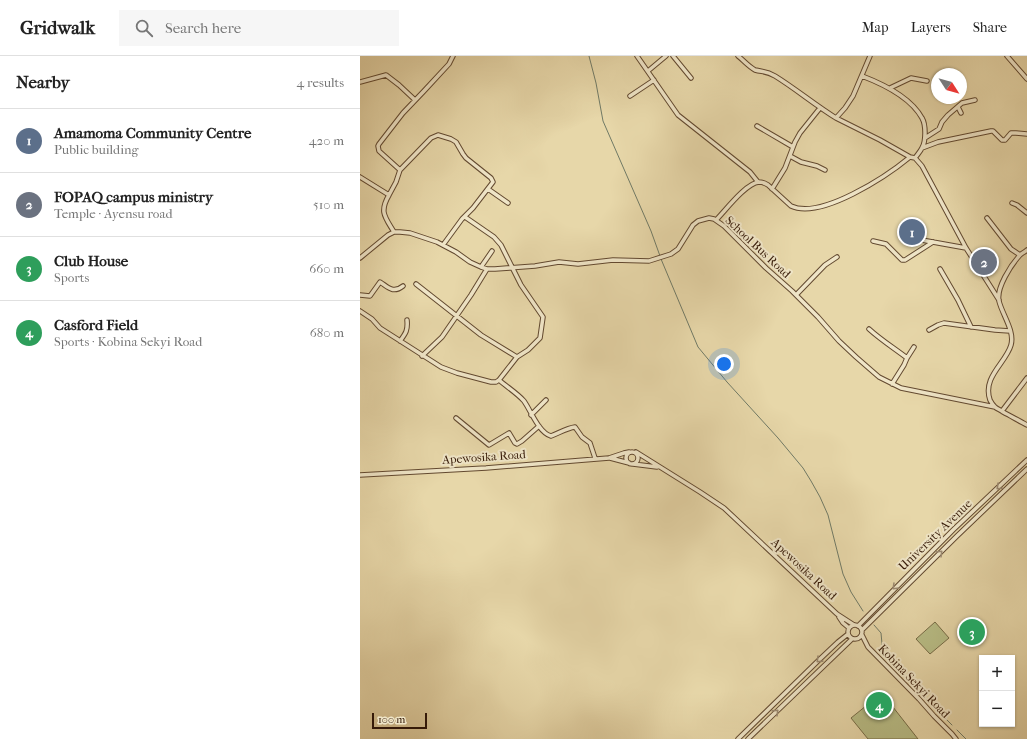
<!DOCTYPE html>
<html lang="en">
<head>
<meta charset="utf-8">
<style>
  body { margin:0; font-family:"IM FELL French Canon",serif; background:#f6f6f6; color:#222 }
  .controls { position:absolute; right:12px; bottom:12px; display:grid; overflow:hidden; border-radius:0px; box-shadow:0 1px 3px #0004 }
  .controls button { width:36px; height:36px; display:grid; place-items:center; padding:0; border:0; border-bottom:1px solid #e0e0e0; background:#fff; color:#222; font:20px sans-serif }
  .compass { position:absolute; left:571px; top:12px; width:36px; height:36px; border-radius:50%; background:#fff; box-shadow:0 1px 3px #0004; rotate:126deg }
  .scale { position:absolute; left:12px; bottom:10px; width:55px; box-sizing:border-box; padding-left:4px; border:2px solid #361a08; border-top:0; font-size:11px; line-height:14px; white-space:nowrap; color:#361a08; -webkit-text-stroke:3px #efe5c7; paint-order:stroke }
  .you { position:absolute; left:364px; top:308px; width:14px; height:14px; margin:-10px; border:3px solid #fff; border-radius:50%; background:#1a73e8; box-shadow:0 0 0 6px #1a73e833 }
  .badge { display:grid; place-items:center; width:26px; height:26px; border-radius:50%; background:#0b8043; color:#fff; font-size:13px; font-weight:700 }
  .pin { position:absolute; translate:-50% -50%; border:2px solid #fff; box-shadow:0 1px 4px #0006 }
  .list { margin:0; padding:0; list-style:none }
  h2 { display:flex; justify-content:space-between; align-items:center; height:52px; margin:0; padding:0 16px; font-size:17px }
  h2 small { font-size:13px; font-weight:400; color:#767676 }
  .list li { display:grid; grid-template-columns:26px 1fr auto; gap:12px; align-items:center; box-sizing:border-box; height:64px; padding:0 16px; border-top:1px solid #e0e0e0 }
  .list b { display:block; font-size:15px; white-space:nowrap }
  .list p { margin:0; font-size:13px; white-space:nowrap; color:#767676 }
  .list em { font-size:13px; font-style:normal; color:#767676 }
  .icon { flex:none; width:22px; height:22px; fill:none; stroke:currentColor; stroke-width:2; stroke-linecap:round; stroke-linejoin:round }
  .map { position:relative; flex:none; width:667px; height:683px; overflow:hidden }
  header { display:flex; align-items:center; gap:24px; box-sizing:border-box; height:56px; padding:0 20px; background:#fff; border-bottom:1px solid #e0e0e0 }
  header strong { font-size:19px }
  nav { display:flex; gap:22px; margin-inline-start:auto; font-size:14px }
  .search { width:280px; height:36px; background:#f6f6f6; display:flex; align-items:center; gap:10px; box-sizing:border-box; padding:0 14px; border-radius:0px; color:#767676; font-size:15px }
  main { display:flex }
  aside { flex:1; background:#fff }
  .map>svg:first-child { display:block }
</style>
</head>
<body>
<header>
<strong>Gridwalk</strong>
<div class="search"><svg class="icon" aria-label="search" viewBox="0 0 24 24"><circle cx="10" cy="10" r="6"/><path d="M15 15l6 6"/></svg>Search here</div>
<nav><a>Map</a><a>Layers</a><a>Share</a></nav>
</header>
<main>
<aside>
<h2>Nearby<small>4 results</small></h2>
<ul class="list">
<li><span class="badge" style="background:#5c6f8a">1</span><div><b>Amamoma Community Centre</b><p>Public building</p></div><em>420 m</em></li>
<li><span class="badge" style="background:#6b7280">2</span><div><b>FOPAQ campus ministry</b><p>Temple · Ayensu road</p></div><em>510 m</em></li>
<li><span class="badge" style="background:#2e9e5b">3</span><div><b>Club House</b><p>Sports</p></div><em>660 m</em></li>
<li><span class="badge" style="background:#2e9e5b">4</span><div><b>Casford Field</b><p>Sports · Kobina Sekyi Road</p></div><em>680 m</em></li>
</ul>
</aside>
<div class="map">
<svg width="667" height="683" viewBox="0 0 667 683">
  <rect width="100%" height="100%" fill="#e7d7a9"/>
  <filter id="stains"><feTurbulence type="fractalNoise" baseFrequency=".005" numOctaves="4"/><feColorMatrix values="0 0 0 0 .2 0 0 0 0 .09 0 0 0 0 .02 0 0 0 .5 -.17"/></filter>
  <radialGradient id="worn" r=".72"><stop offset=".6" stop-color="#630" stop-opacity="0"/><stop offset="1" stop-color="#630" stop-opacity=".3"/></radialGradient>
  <path fill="#b8bd86" stroke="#776c47" d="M575,566l14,16 -19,16 -14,-15z
    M609,567l13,13 -6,6 -13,-13z
    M522,637l36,46h-50l-17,-21z"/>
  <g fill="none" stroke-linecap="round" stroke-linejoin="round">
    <path stroke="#707a66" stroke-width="1" d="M229,0l7,27 7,38 48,110 9,25
      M301,203l37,88 29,35 51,56 25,30 8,13 9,16 8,18 15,59 8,18 12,19
      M514,569l7,8 1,11 -2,8 16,17 56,56
      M597,674l9,9"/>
    <g stroke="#624930" stroke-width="5.5">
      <path id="street" d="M277,0l41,59 72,57 8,10
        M313,0l18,22
        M378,0c5,4 11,11 17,14 8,2 12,1 20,6 21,13 40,29 61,42l9,-10 8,-12 17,-40
        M647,0l20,23
        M288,15l18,-15
        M502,20c21,8 49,22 60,42 3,5 3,10 3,15 0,5 0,10 -3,15 -2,4 -5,7 -7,10
        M0,26l26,-7 13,10 16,15
        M530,32l21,-10 16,3
        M270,40l24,-16
        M598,51l3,6
        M476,62l44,22 30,17
        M397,70l36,21
        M565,82l14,-9 3,-7 6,-7 14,-12 13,-3
        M562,92l16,-6 53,-11h2l9,9h3l6,-7h5l11,1
        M430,100l11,6 16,4 8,4
        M40,114l-21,-19 -1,-5 1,-2 24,-31 21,-22 25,-27 4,-8
        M0,121l29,18c-10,17 -4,22 5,37
        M128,133l20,14
        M412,133l13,-21 10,-26 5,-9 20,-25
        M29,139l7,-13 4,-12 31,-32 7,-3 13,4 5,3 7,12 3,4 25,20 2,4 -20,26 -11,11 -19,26
        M652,147l5,2 10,8
        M627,162l24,31 9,6
        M356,164c9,-9 30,-37 43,-38 3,0 6,1 9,3l23,21c30,14 96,-30 119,-49l5,1 7,8 44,82 33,52
        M545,181l61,11
        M513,185l13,3 16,16h3l28,-18
        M667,194c-2,2 -5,3 -7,5 -9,10 -24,33 -21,46 3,13 16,30 12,44 -5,18 -29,32 -21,55 1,2 3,5 5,7 2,2 6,3 8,5 8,4 16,9 24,13
        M0,202l28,-23 6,-3h6l10,1 27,9 19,10 14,10 11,5 6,2h8l40,-3 24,-4 19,2 35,-4 36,1 22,-7 7,-5 15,-24 5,-4 11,-3 5,1 10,7 42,42 26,23 26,26 21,24 17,16 23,20 22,11 94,19
        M121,211l11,-16
        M580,213l18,31 13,27
        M56,228l65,51 36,22
        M0,239l10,1 10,-14c8,5 13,12 23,4
        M436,239l29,-30 12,-8
        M0,255l12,8 8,9 61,39 16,6 34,9h5l3,-2 18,-23 11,-7 12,-12 3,-21 -22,-32 -20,-40 -7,-8 -29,-20
        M509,273c12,11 25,19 38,29
        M569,274l9,-5 6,-2 51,7 15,1
        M40,285c6,-8 8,-11 7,-21
        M62,300l20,-19 29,-42 16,-26
        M139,324c8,7 18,13 25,21 7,10 15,32 27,35 8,-3 16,-8 24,-9l7,10 8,6 5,15
        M532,328l12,-19 3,-7 7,-11
        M642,355l25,-33
        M171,359l15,-15
        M96,362l33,27 20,-12 6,10 2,1 5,-3 17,-15
        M266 402a6 6 0 1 1 12 0a6 6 0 1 1-12 0Z
        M276,396l64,40 24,16 113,106 17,11
        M250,402l19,5
        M273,408l24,3
        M0,419l126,-7 123,-10 15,-5 5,-1
        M479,561l4,6 6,5
        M488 576a7 7 0 1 1 14 0a7 7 0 1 1-14 0Z
        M498,570l95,-96 74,-70
        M502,574l95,-94 70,-67
        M502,579l6,12 51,52 15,17 18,18 4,5
        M378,683l82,-80 18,-17 10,-8
        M388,683l104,-100"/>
    </g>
    <use href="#street" stroke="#efe5c7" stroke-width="3.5"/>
  </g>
  <defs><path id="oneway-chevron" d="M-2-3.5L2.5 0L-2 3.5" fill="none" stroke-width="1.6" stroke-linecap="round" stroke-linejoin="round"/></defs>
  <g stroke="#9c8a71">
    <use href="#oneway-chevron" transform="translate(639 431) rotate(137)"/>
    <use href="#oneway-chevron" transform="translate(580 497) rotate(-44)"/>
    <use href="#oneway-chevron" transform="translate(535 531) rotate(135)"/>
    <use href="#oneway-chevron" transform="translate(459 604) rotate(136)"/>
    <use href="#oneway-chevron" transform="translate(416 656) rotate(-44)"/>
  </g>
  <g text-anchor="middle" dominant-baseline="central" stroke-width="4" stroke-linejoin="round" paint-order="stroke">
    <g font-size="12" fill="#361a08" stroke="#efe5c7">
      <text transform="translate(398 191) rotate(43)">School Bus Road</text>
      <text transform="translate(124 401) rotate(-4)">Apewosika Road</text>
      <text transform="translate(575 479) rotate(-44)">University Avenue</text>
      <text transform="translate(444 513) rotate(43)">Apewosika Road</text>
      <text transform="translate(554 625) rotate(46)">Kobina Sekyi Road</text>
    </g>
  </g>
  <rect width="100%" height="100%" filter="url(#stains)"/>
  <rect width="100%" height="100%" fill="url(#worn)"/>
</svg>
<div class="controls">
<button>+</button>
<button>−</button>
</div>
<svg class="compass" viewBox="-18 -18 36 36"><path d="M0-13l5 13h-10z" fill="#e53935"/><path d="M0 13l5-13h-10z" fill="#767676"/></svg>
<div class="scale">100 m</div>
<div class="you"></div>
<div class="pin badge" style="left:552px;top:176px;background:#5c6f8a">1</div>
<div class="pin badge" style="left:624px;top:206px;background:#6b7280">2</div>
<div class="pin badge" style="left:612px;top:576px;background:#2e9e5b">3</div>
<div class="pin badge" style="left:519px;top:649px;background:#2e9e5b">4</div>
</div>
</main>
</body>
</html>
